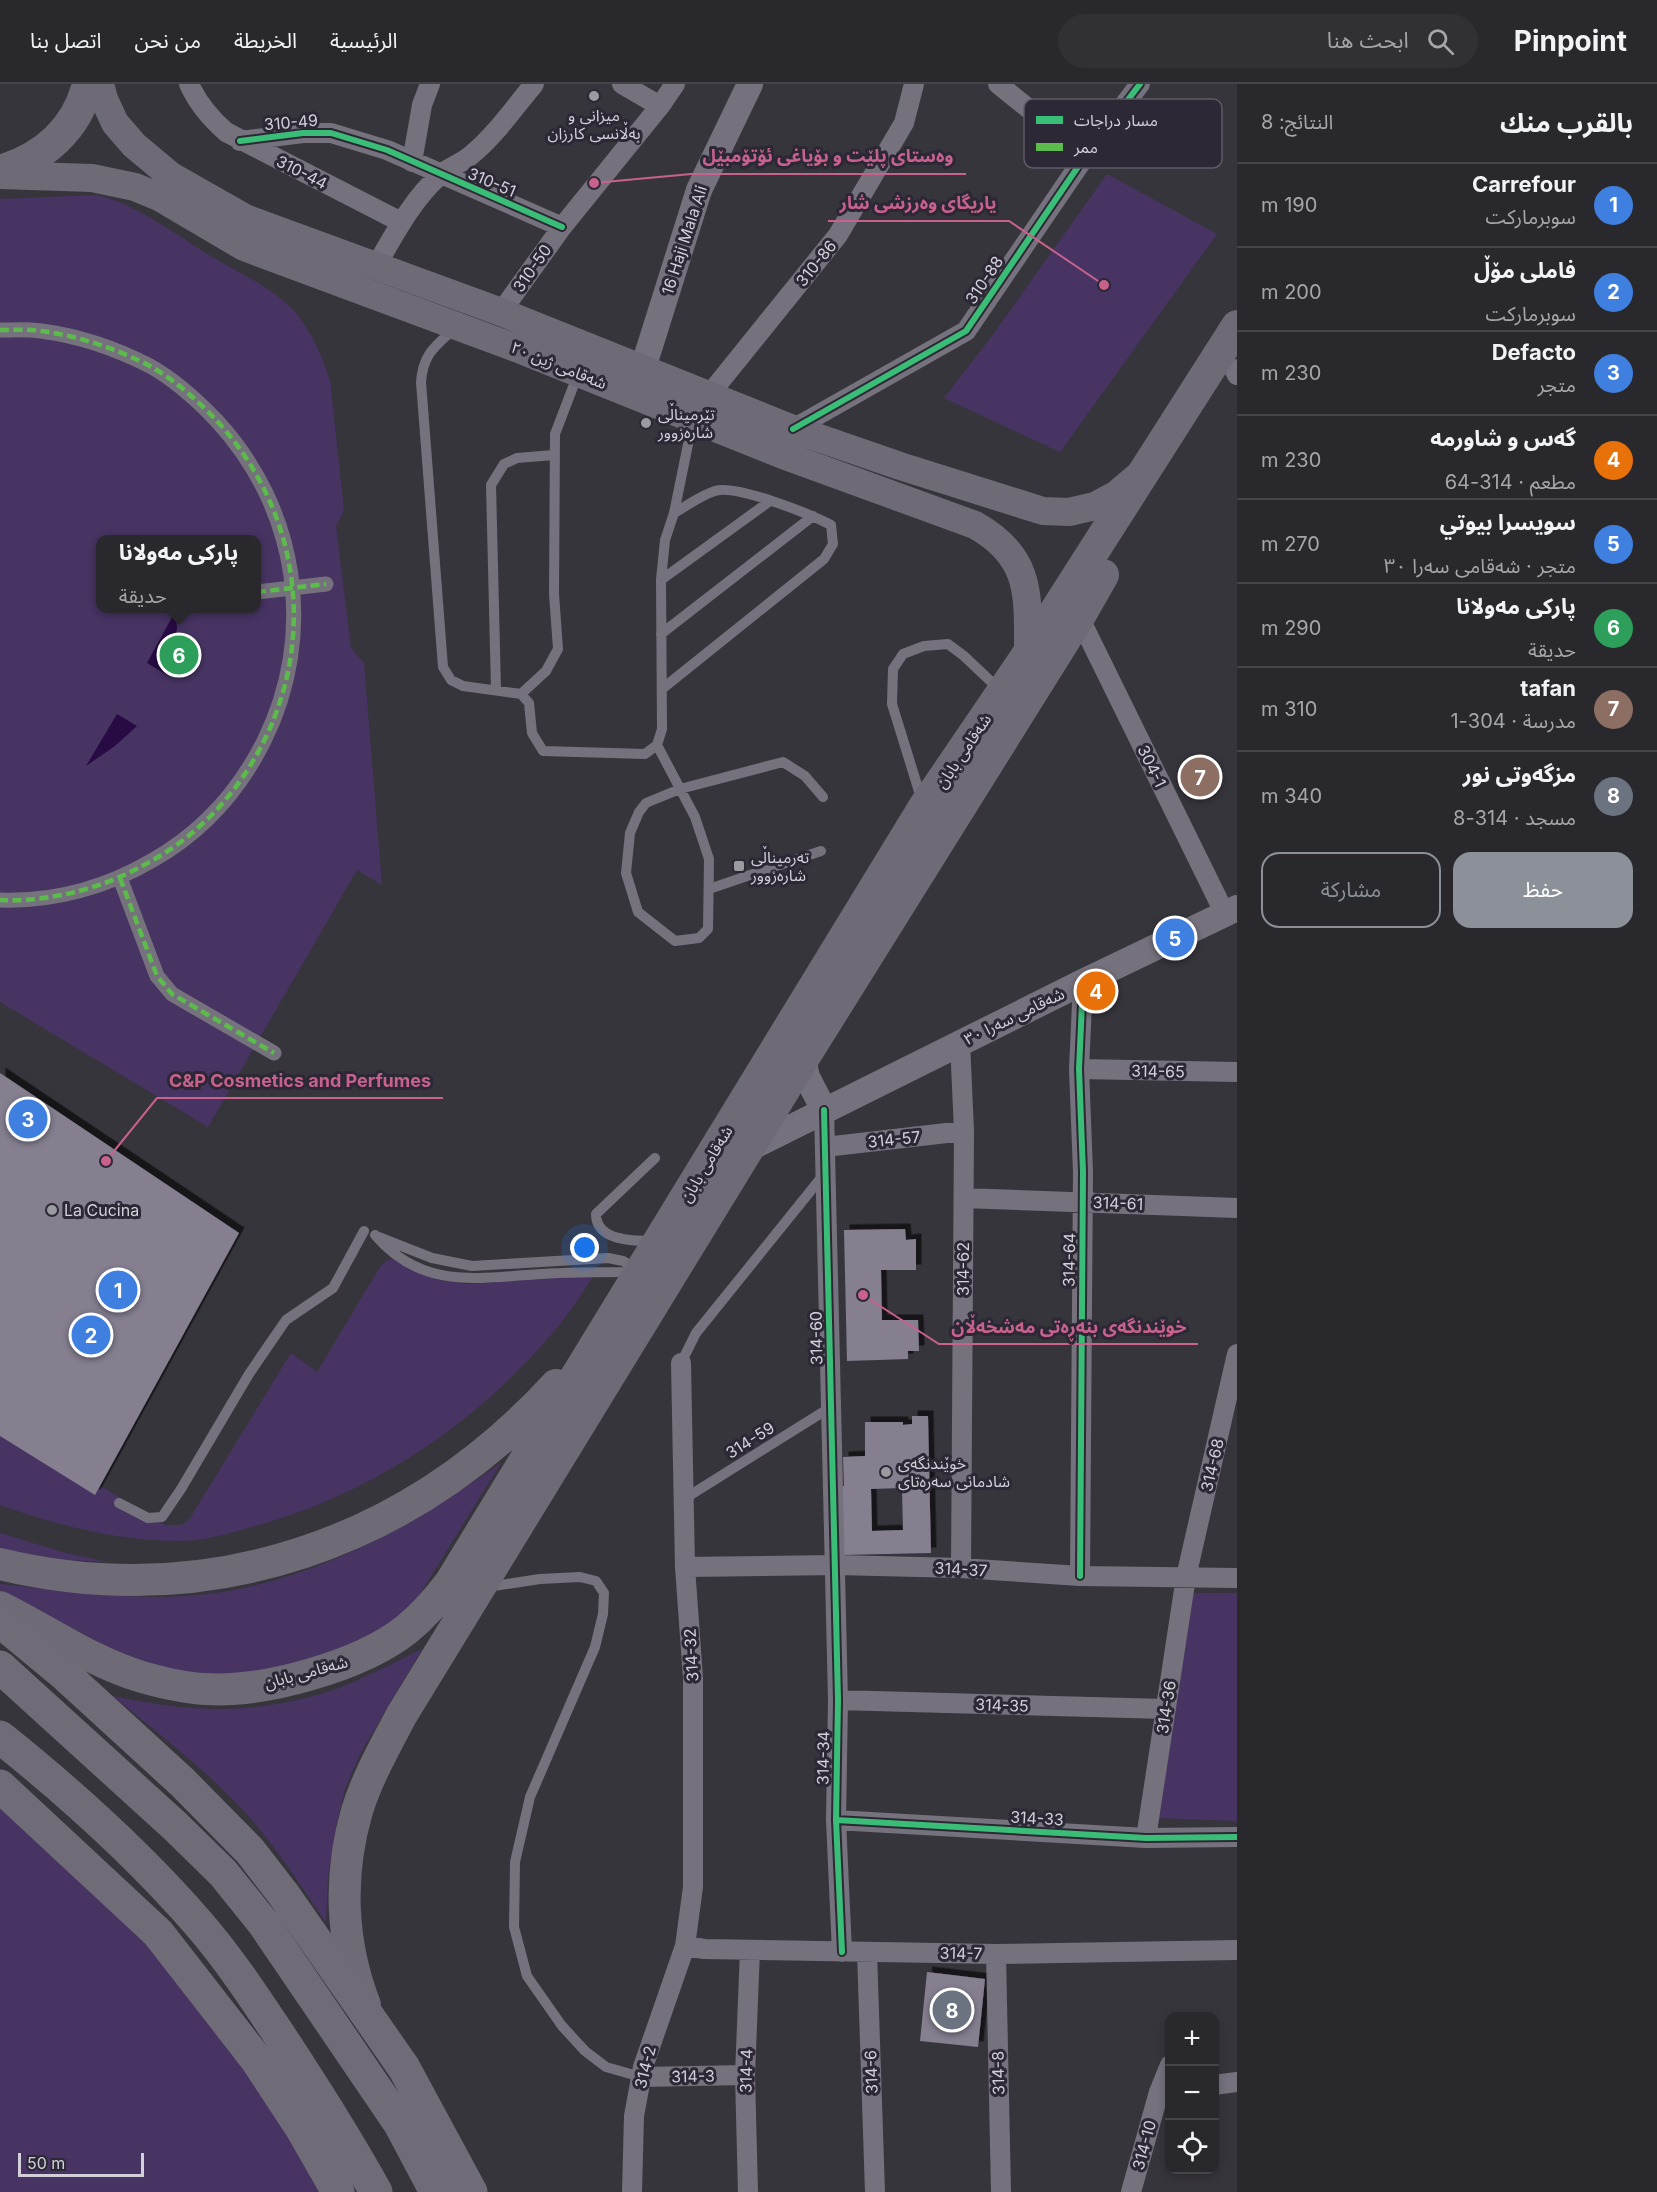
<!DOCTYPE html>
<html lang="ar">
<head>
<meta charset="utf-8">
<style>
  body { margin:0; font-family:Inter,"Noto Sans Arabic",sans-serif; background:#313035; color:#f1f3f6; direction:rtl }
  .controls { position:absolute; right:18px; bottom:18px; display:grid; overflow:hidden; border-radius:12px; box-shadow:0 3px 9px #0003 }
  .controls button { width:54px; height:54px; display:grid; place-items:center; padding:0; border:0; border-bottom:2px solid #454449; background:#29282d; color:#f1f3f6; font:30px sans-serif }
  .scale { position:absolute; left:18px; bottom:15px; width:126px; box-sizing:border-box; padding-left:6px; border:3px solid #d2d0d8; border-top:0; font-size:16px; line-height:21px; white-space:nowrap; color:#d2d0d8; -webkit-text-stroke:4px #2c2835; paint-order:stroke }
  .you { position:absolute; left:585px; top:1164px; width:21px; height:21px; margin:-15px; border:4px solid #fff; border-radius:50%; background:#1a73e8; box-shadow:0 0 0 9px #1a73e833 }
  .badge { display:grid; place-items:center; width:39px; height:39px; border-radius:50%; background:#8c9099; color:#fff; font-size:20px; font-weight:700 }
  .pin { position:absolute; translate:-50% -50%; border:3px solid #fff; box-shadow:0 2px 6px #0006 }
  .popup { position:absolute; left:96px; top:451px; width:165px; height:78px; box-sizing:border-box; display:grid; place-content:center; border-radius:12px; background:#29282d; filter:drop-shadow(0 2px 4px #0005); font-size:20px; white-space:nowrap; color:#a5a6aa }
  .popup b { font-size:22px; color:#f1f3f6 }
  .popup::after { content:''; position:absolute; left:50%; top:100%; margin-left:-12px; border:12px solid transparent; border-top-color:#29282d }
  .list { margin:0; padding:0; list-style:none }
  h2 { display:flex; justify-content:space-between; align-items:center; height:78px; margin:0; padding:0 24px; font-size:26px }
  h2 small { font-size:20px; font-weight:400; color:#a5a6aa }
  .list li { display:grid; grid-template-columns:39px 1fr auto; gap:18px; align-items:center; box-sizing:border-box; height:84px; padding:0 24px; border-top:2px solid #454449 }
  .list b { display:block; font-size:22px; white-space:nowrap }
  .list p { margin:0; font-size:20px; white-space:nowrap; color:#a5a6aa }
  .list em { font-size:20px; font-style:normal; color:#a5a6aa }
  .actions { display:flex; gap:12px; padding:18px 24px }
  .actions a { flex:1; padding:14px 0; border:2px solid #8c9099; border-radius:18px; text-align:center; font-size:21px; color:#8c9099 }
  .actions .main { background:#8c9099; color:#fff }
  .icon { flex:none; width:33px; height:33px; fill:none; stroke:currentColor; stroke-width:2; stroke-linecap:round; stroke-linejoin:round }
  .map { position:relative; flex:none; width:1237px; height:2108px; overflow:hidden; direction:ltr }
  header { display:flex; align-items:center; gap:36px; box-sizing:border-box; height:84px; padding:0 30px; background:#29282d; border-bottom:2px solid #454449 }
  header strong { font-size:28px }
  nav { display:flex; gap:33px; margin-inline-start:auto; font-size:21px }
  .search { width:420px; height:54px; background:#313035; display:flex; align-items:center; gap:15px; box-sizing:border-box; padding:0 21px; border-radius:33px; color:#a5a6aa; font-size:22px }
  main { display:flex }
  aside { flex:1; background:#29282d }
  .map>svg:first-child { display:block }
</style>
</head>
<body>
<header>
<strong>Pinpoint</strong>
<div class="search"><svg class="icon" aria-label="search" viewBox="0 0 24 24"><circle cx="10" cy="10" r="6"/><path d="M15 15l6 6"/></svg>ابحث هنا</div>
<nav><a>الرئيسية</a><a>الخريطة</a><a>من نحن</a><a>اتصل بنا</a></nav>
</header>
<main>
<aside>
<h2>بالقرب منك<small>النتائج: 8</small></h2>
<ul class="list">
<li><span class="badge" style="background:#3f7fe0">1</span><div><b>Carrefour</b><p>سوبرماركت</p></div><em>190 m</em></li>
<li><span class="badge" style="background:#3f7fe0">2</span><div><b>فاملی مۆڵ</b><p>سوبرماركت</p></div><em>200 m</em></li>
<li><span class="badge" style="background:#3f7fe0">3</span><div><b>Defacto</b><p>متجر</p></div><em>230 m</em></li>
<li><span class="badge" style="background:#e8710a">4</span><div><b>گەس و شاورمە</b><p>مطعم · 314-64</p></div><em>230 m</em></li>
<li><span class="badge" style="background:#3f7fe0">5</span><div><b>سويسرا بيوتي</b><p>متجر · شەقامی سەرا ٣٠</p></div><em>270 m</em></li>
<li><span class="badge" style="background:#2e9e5b">6</span><div><b>پارکی مەولانا</b><p>حديقة</p></div><em>290 m</em></li>
<li><span class="badge" style="background:#8d6e63">7</span><div><b>tafan</b><p>مدرسة · 304-1</p></div><em>310 m</em></li>
<li><span class="badge" style="background:#6b7280">8</span><div><b>مزگەوتی نور</b><p>مسجد · 314-8</p></div><em>340 m</em></li>
</ul>
<div class="actions"><a class="main">حفظ</a><a>مشاركة</a></div>
</aside>
<div class="map">
<svg width="1237" height="2108" viewBox="0 0 1237 2108">
  <defs>
    <filter id="shadow"><feDropShadow dx="5.5" dy="-5.5" stdDeviation="0" flood-color="#0009"/></filter>
  </defs>
  <rect width="100%" height="100%" fill="#37353c"/>
  <path fill="#473463" fill-rule="evenodd" d="M1107,90l110,60 -157,218 -116,-54 48,-62z
    M95,111c35,5 83,41 114,60 28,17 63,32 85,56 17,19 28,45 36,69l14,131 -8,15 15,122 13,15 18,222 -25,-15 -149,257 -208,-125v-803zM101,456h156v68h-156z
    M393,1175l7,1 40,20 27,4 127,-9c-10,15 -20,31 -31,45 -75,95 -184,171 -301,204 -27,8 -56,17 -84,17 -60,0 -122,-16 -178,-36v-80l165,100h17l8,-7 101,-165 26,19 63,-105 6,-6z
    M501,1379l-86,139 -15,18 -59,32 -95,22h-55l-51,-13 -40,-18 -100,-53v-6c61,6 125,16 186,12 117,-8 222,-67 315,-133z
    M0,1449l66,20 43,9 -44,-2 -65,-11z
    M1193,1509h44v228l-78,-3z
    M422,1565l-62,105 -15,35 -9,38 -8,50 -2,46c-22,-33 -44,-67 -69,-97 -42,-50 -95,-89 -144,-130 82,17 145,20 226,-8 28,-11 56,-26 83,-39z
    M0,1716l131,124 71,79 126,189h-328z"/>
  <path fill="#280a44" d="M176,526l1,18 -10,47 -20,-12z
    M117,630l20,12 -22,20 -29,20z"/>
  <path fill="#857f90" fill-rule="evenodd" filter="url(#shadow)" d="M0,989l239,160 -144,262 -95,-59z
    M905,1145l1,11 10,-1v31h-35l1,50h36l1,31h-11v8l-61,2 -3,-131z
    M912,1332h16l3,137 -90,2 -1,-69h4l-1,-29 22,-1v-34h38v3l9,-1zM902,1404l1,42 -31,1 -1,-42z
    M927,1888l58,7 -7,68 -58,-6z"/>
  <g fill="none" stroke-linecap="round" stroke-linejoin="round">
    <path stroke="#76727d" stroke-width="10" d="M455,244c-19,18 -32,25 -34,54l22,285 8,13 12,6 58,8 8,9 3,30 11,18 102,3 12,-9 5,-16 -1,-149 4,-40 9,-27 19,-93
      M661,496l109,-79
      M661,550l152,-118
      M662,605l162,-130 9,-15 -2,-19c-21,-11 -96,-41 -116,-34 -14,4 -28,15 -41,22
      M496,606l-5,-205 13,-21 13,-6 37,-3
      M521,610l25,-23 12,-22 -4,-55 1,-160 23,-60
      M657,661l38,72 14,42 -1,70 -9,9 -24,3 -37,-29 -12,-39 4,-40 9,-21 7,-9 34,-14 103,-27 22,14 18,21
      M922,717l-30,-97 1,-35 10,-15 21,-8 24,-2 16,12 37,35
      M709,805l112,-38
      M375,1151c47,55 102,43 166,39 31,-2 62,-2 93,-2
      M376,1152l56,22 40,8 136,-8 15,3 14,9
      M653,1157c-20,0 -57,0 -57,-27l59,-56
      M681,1279l15,-30 129,-160
      M684,1415l147,-92
      M119,1419l29,15 14,-1 19,-28 68,-115 37,-54 47,-32 31,-57
      M487,1503l53,-8 40,-2 16,4 8,12 -1,21 -8,33 -65,150 -15,65 -1,65 13,49 35,50 23,25 21,16 35,10"/>
    <path stroke="#76727d" stroke-width="15" d="M0,246c13,0 28,-1 41,1 38,5 76,18 109,35 25,14 48,35 67,55 81,88 100,213 47,320 -25,50 -62,91 -111,119 -46,27 -99,42 -153,40
      M257,508l69,-8
      M120,794l37,98 15,18 102,59"/>
    <path stroke="#76727d" stroke-width="20" d="M189,0c9,20 21,34 37,48l175,90
      M622,0l38,22
      M998,0l88,71
      M240,57l63,-8h28l56,17 175,77
      M412,78l10,-57 8,-21
      M376,182c18,-31 36,-66 63,-90 9,-9 22,-12 31,-20 24,-19 44,-48 64,-72
      M501,228l61,-85 98,-121 15,-22
      M1234,285l3,6
      M709,311l129,-160 66,-112 10,-39
      M793,345l173,-98 120,-176 54,-71
      M1079,533l146,297
      M960,958l4,89 -3,437
      M1079,985l158,3
      M824,1026l14,590 -2,120 6,132
      M825,1063l139,-16
      M964,1114l273,10
      M685,1483l151,-2 125,3 119,8 157,2
      M1080,1492l3,-404 -4,-103 4,-87
      M838,1616l328,9
      M836,1736l310,18 91,-1
      M1146,1754l40,-261 51,-223
      M685,1862l19,3 292,5 241,-4
      M867,1868l8,240
      M996,1870l5,238
      M641,1993l104,-2
      M1214,2001l23,-3
      M632,2108l2,-76 9,-49 42,-121 8,-59v-209l-8,-111 -4,-204
      M748,2108l-3,-117 5,-125
      M1131,2108l28,-100 11,-27"/>
    <path stroke="#76727d" stroke-width="26" d="M643,284l56,-178 51,-106
      M803,975l4,18 17,33
      M750,1064l333,-166 154,-74"/>
    <path stroke="#6e6b77" stroke-width="28" d="M100,0l4,15 11,24 19,22 37,31 74,42 256,94 292,117 107,37 143,45 26,1 26,-6 22,-12 20,-17
      M0,91l92,3 43,9 24,10 85,50 277,103 262,105 192,70c57,32 53,70 53,129"/>
    <path stroke="#6e6a76" stroke-width="32" d="M0,87c44,-13 77,-42 88,-87
      M0,1480c211,50 411,-21 556,-179
      M0,1523c47,23 91,55 142,70 21,6 42,11 63,12 58,4 156,-23 202,-60 16,-13 30,-29 43,-46l474,-776 104,-153 209,-328
      M365,1921c-24,-62 -27,-129 -8,-194 10,-33 28,-64 44,-95l402,-657 276,-442 24,-42"/>
    <path stroke="#706c77" stroke-width="33" d="M0,1537l64,53 118,108 68,69 34,44 120,173 67,124
      M0,1583l175,159 48,47 41,51 136,200 36,68
      M0,1653c70,56 139,118 198,186 33,38 60,80 88,122 31,48 62,96 90,147
      M0,1702l158,147 98,126 46,70 36,63"/>
    <path stroke="#5cbc4b" stroke-width="4.5" stroke-dasharray="9 4.5" stroke-linecap="butt" d="M0,246c13,0 28,-1 41,1 38,5 76,18 109,35 25,14 48,35 67,55 81,88 100,213 47,320 -25,50 -62,91 -111,119 -46,27 -99,42 -153,40
      M257,508l69,-8
      M120,794l37,98 15,18 102,59"/>
    <g stroke="#2c2835" stroke-width="10">
      <path id="cycleway" d="M240,57l63,-8h28l56,17 175,77
        M793,345l173,-98 120,-176 54,-71
        M824,1026l14,590 -2,120 6,132
        M1080,1492l3,-404 -4,-103 4,-87
        M836,1736l310,18 91,-1"/>
    </g>
    <use href="#cycleway" stroke="#3abd76" stroke-width="6"/>
  </g>
  <g fill="#9c9aa1" stroke="#2c2835" stroke-width="2">
    <circle cx="594" cy="12" r="6"/>
    <circle cx="646" cy="339" r="6"/>
    <rect x="733" y="776" width="12" height="12" rx="3"/>
    <circle cx="52" cy="1126" r="6"/>
    <circle cx="886" cy="1388" r="6"/>
  </g>
  <g text-anchor="middle" dominant-baseline="central" stroke-width="6" stroke-linejoin="round" paint-order="stroke">
    <g font-size="16" fill="#d2d0d8" stroke="#2c2835" text-anchor="start">
      <text x="594" y="31" text-anchor="middle">میزانی و<tspan x="594" dy="18">بەڵانسی کارزان</tspan></text>
      <text x="658" y="330">تێرمیناڵی<tspan x="658" dy="18">شارەزوور</tspan></text>
      <text x="751" y="773">تەرمیناڵی<tspan x="751" dy="18">شارەزوور</tspan></text>
      <text x="64" y="1126">La Cucina</text>
      <text x="898" y="1379">خوێندنگەی<tspan x="898" dy="18">شادمانی سەرەتای</tspan></text>
    </g>
    <g font-size="16" fill="#d2d0d8" stroke="#2c2835">
      <text transform="translate(291 38) rotate(-5)">310-49</text>
      <text transform="translate(302 88) rotate(27)">310-44</text>
      <text transform="translate(492 98) rotate(23)">310-51</text>
      <text transform="translate(684 156) rotate(-72)">16 Haji Mala Ali</text>
      <text transform="translate(816 179) rotate(-51)">310-86</text>
      <text transform="translate(532 184) rotate(-55)">310-50</text>
      <text transform="translate(984 196) rotate(-56)">310-88</text>
      <text transform="translate(559 281) rotate(22)">شەقامی ژین ٢٠</text>
      <text transform="translate(963 667) rotate(-56)">شەقامی بابان</text>
      <text transform="translate(1152 682) rotate(64)">304-1</text>
      <text transform="translate(1014 932) rotate(-26)">شەقامی سەرا ٣٠</text>
      <text transform="translate(1158 987) rotate(1)">314-65</text>
      <text transform="translate(894 1055) rotate(-6)">314-57</text>
      <text transform="translate(706 1080) rotate(-59)">شەقامی بابان</text>
      <text transform="translate(1118 1119) rotate(2)">314-61</text>
      <text transform="translate(1069 1176) rotate(-89)">314-64</text>
      <text transform="translate(963 1185) rotate(-90)">314-62</text>
      <text transform="translate(816 1254) rotate(-91)">314-60</text>
      <text transform="translate(750 1356) rotate(-32)">314-59</text>
      <text transform="translate(1212 1381) rotate(-77)">314-68</text>
      <text transform="translate(961 1485) rotate(3)">314-37</text>
      <text transform="translate(691 1571) rotate(-93)">314-32</text>
      <text transform="translate(306 1588) rotate(-15)">شەقامی بابان</text>
      <text transform="translate(1002 1621) rotate(2)">314-35</text>
      <text transform="translate(1166 1623) rotate(-81)">314-36</text>
      <text transform="translate(823 1674) rotate(-89)">314-34</text>
      <text transform="translate(1037 1734) rotate(3)">314-33</text>
      <text transform="translate(961 1869) rotate(1)">314-7</text>
      <text transform="translate(645 1983) rotate(-76)">314-2</text>
      <text transform="translate(746 1987) rotate(-89)">314-4</text>
      <text transform="translate(871 1988) rotate(-92)">314-6</text>
      <text transform="translate(998 1989) rotate(-91)">314-8</text>
      <text transform="translate(693 1992) rotate(-1)">314-3</text>
      <text transform="translate(1144 2061) rotate(-75)">314-10</text>
    </g>
  </g>
  <rect x="1024" y="15" width="198" height="69" rx="9" fill="#2c2835" stroke="#5e5a66" stroke-width="1.5"/>
  <rect x="1036" y="32" width="27" height="8" fill="#3abd76"/>
  <rect x="1036" y="59" width="27" height="8" fill="#5cbc4b"/>
  <g font-size="16" fill="#d2d0d8">
    <text x="1074" y="42">مسار دراجات</text>
    <text x="1074" y="69">ممر</text>
  </g>
  <path fill="none" stroke="#c8628d" stroke-width="2" d="M594 99L691 90H966M1104 201L1009 137H828M106 1077L157 1014H443M863 1211L939 1260H1198"/>
  <g fill="#c8628d" stroke="#2c2835" stroke-width="2">
    <circle cx="594" cy="99" r="6"/>
    <circle cx="1104" cy="201" r="6"/>
    <circle cx="106" cy="1077" r="6"/>
    <circle cx="863" cy="1211" r="6"/>
  </g>
  <g font-size="18" text-anchor="middle" font-weight="bold" fill="#c8628d" stroke="#2c2835" stroke-width="6" stroke-linejoin="round" paint-order="stroke">
    <text x="828" y="78">وەستای پلێت و بۆیاغی ئۆتۆمبێل</text>
    <text x="918" y="125">یاریگای وەرزشی شار</text>
    <text x="300" y="1003">C&amp;P Cosmetics and Perfumes</text>
    <text x="1069" y="1249">خوێندنگەی بنەڕەتی مەشخەڵان</text>
  </g>
</svg>
<div class="controls">
<button>+</button>
<button>−</button>
<button><svg class="icon" aria-label="locate" viewBox="0 0 24 24"><circle cx="12" cy="12" r="6"/><path d="M12 2v4M12 18v4M2 12h4M18 12h4"/></svg></button>
</div>
<div class="scale">50 m</div>
<div class="you"></div>
<div class="pin badge" style="left:118px;top:1206px;background:#3f7fe0">1</div>
<div class="pin badge" style="left:91px;top:1251px;background:#3f7fe0">2</div>
<div class="pin badge" style="left:28px;top:1035px;background:#3f7fe0">3</div>
<div class="pin badge" style="left:1096px;top:907px;background:#e8710a">4</div>
<div class="pin badge" style="left:1175px;top:854px;background:#3f7fe0">5</div>
<div class="pin badge" style="left:179px;top:571px;background:#2e9e5b">6</div>
<div class="popup"><b>پارکی مەولانا</b>حديقة</div>
<div class="pin badge" style="left:1200px;top:693px;background:#8d6e63">7</div>
<div class="pin badge" style="left:952px;top:1926px;background:#6b7280">8</div>
</div>
</main>
</body>
</html>
